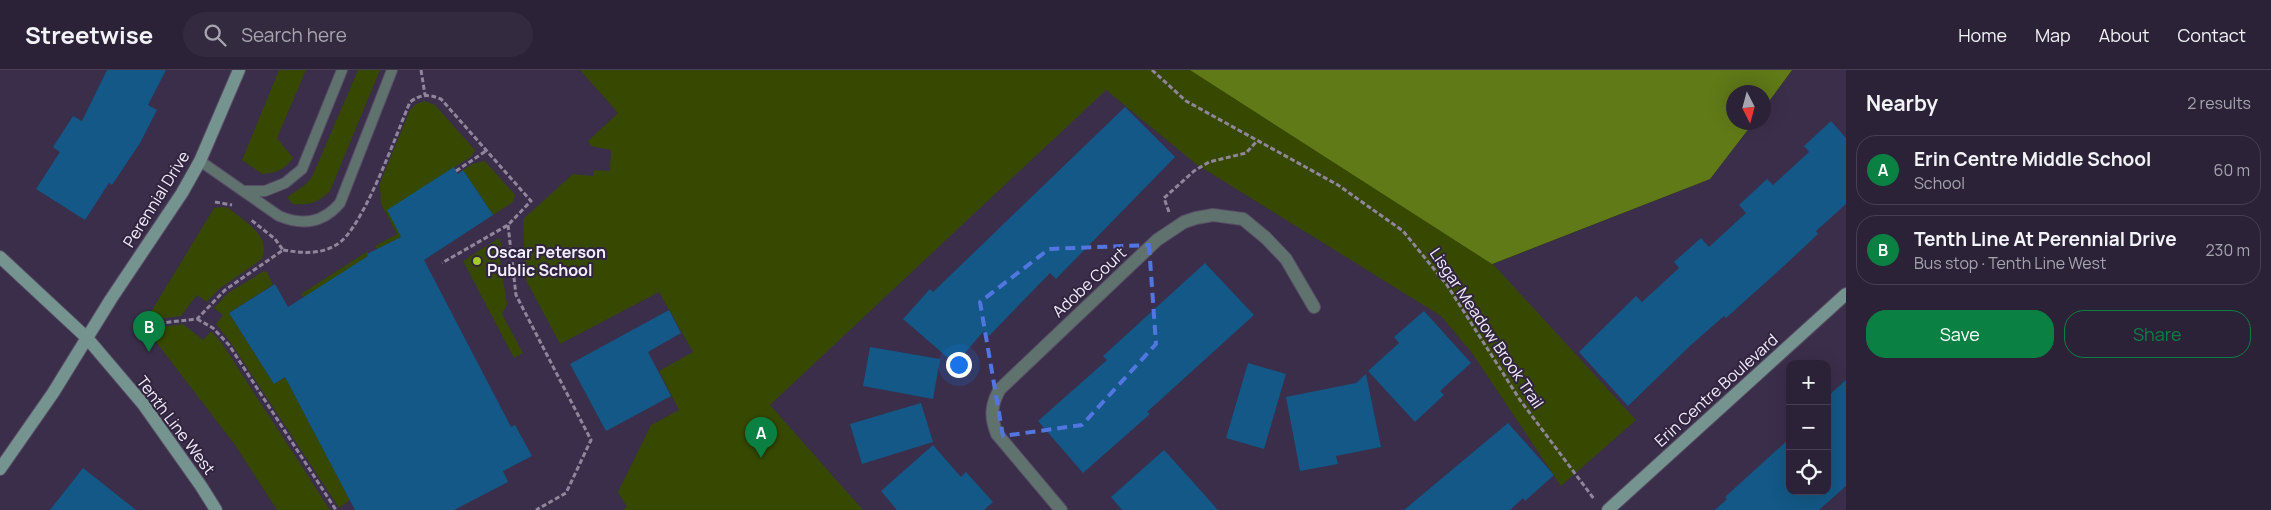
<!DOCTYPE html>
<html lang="en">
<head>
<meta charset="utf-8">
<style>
  body { margin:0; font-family:Manrope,sans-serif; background:#342a40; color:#f1f3f6 }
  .controls { position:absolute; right:15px; bottom:15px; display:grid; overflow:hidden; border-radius:10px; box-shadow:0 5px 20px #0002 }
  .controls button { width:45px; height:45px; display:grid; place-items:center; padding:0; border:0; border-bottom:1px solid #483f53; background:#2c2238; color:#f1f3f6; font:25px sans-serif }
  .compass { position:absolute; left:1726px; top:15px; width:45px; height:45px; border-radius:50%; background:#2c2238; box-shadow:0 5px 20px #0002; rotate:174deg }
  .you { position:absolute; left:958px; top:294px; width:18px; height:18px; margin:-12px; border:4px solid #fff; border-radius:50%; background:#1a73e8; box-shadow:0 0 0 8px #1a73e833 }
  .badge { display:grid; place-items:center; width:32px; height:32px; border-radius:50%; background:#0b8043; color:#fff; font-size:16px; font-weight:700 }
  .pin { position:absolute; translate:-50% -41px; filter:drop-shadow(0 1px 2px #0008) }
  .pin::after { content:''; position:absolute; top:26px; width:18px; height:15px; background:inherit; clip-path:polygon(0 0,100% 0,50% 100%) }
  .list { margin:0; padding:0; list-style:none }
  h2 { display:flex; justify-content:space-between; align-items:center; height:65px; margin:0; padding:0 20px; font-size:21px }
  h2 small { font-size:16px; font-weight:400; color:#a6a4ae }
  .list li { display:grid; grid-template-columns:32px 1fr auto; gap:15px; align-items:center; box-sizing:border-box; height:70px; margin:0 10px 10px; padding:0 10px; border:1px solid #483f53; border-radius:20px }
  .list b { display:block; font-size:19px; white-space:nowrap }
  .list p { margin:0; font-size:16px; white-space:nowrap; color:#a6a4ae }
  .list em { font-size:16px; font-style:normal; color:#a6a4ae }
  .actions { display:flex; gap:10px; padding:15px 20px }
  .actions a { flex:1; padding:11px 0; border:1px solid #0b8043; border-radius:20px; text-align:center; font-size:18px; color:#0b8043 }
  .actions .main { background:#0b8043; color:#fff }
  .icon { flex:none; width:28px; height:28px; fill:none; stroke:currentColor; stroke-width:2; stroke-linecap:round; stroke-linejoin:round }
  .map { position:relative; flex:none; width:1846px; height:440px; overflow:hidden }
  header { display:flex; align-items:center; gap:30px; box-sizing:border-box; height:70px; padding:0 25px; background:#2c2238; border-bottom:1px solid #483f53 }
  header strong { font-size:24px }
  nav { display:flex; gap:28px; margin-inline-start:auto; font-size:18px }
  .search { width:350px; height:45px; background:#342a40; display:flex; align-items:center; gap:12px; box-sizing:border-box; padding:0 18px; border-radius:28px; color:#a6a4ae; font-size:19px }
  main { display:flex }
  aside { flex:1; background:#2c2238 }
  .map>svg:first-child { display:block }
</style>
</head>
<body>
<header>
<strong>Streetwise</strong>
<div class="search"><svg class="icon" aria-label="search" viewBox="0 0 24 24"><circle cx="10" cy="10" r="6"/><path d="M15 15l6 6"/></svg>Search here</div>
<nav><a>Home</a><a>Map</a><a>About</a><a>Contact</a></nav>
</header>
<main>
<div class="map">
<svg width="1846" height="440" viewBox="0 0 1846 440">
  <rect width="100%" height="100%" fill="#3a2e4a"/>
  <path fill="#374800" d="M279,0h27l-29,68 16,20c-8,11 -16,15 -31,16l-20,-14z
    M358,0h22l-50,121c-11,11 -21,15 -37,13l-5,-5 1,-3 17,-12 6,-7z
    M580,0h1212l-28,38v-16h-30v30l19,1 -43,56 -217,85 143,156 -75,66 -89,-133 -31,-37 -245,-152 -90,-74 -336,315 93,105h-240l4,-3 -9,-15 33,-67 28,-15 -20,-39 34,-19 -34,-60 -99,52 -34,-64 -3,-61 50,-45 20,2 1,-6 16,1 1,-21 -20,-4 -3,-5 30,-28z
    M425,31l10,4 40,45 -3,6 -84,54 13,27 -24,12 -2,-3 22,-12 -16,-30 -1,-21 30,-73 6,-6z
    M485,91l30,34 -2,7 -20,13 -30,-45 9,-6z
    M224,137l6,2c16,14 41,26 32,50l-43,30 -12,13 -10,-7 -16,21 -31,4 -1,-5 65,-107z
    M499,168l2,6 -1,16 7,44 -5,10 21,39 -9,5 -51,-97z
    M368,181v5l-64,42 -3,-4z
    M264,201l3,1 6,13 -44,28 45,71 11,-7 65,123 -11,8 -108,-165 -15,-19 7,-9 -9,-7 14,-15z
    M183,254l20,16 8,-9 10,11 109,168h-53l-42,-65 -82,-107 -2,-9z"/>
  <path fill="#607a17" d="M1190,0h602l-28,38v-16h-30v30l19,1 -43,56 -218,85z"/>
  <path fill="#135886" d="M107,0h59l-18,35 9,5 -17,33 -28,42 -3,-2 -24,37 -49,-31 24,-37 -7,-5 20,-31 9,5z
    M1125,37l50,50 -119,122 -6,-6 -61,63 -5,-5 -29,33 -52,-45 27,-30 3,3z
    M1831,51l15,17v66l-30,27 2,3 -32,30 -60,54 -2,-2 -33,29 -63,61 -49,-54 57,-56 6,6 37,-34 -5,-6 27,-24 8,9 37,-34 -7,-8 28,-26 6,6 36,-33 -5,-6z
    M454,97l4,7 5,-4 30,45 -69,45 87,167 4,-2 17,31 -29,15 5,11 -54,28h-99l-70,-133 -11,7 -45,-71 46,-29 13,23 80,-51 -1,-2 34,-17 -14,-27z
    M1205,193l49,52 -107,97 3,2 -67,59 -45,-52 69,-61 -4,-4z
    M669,240l12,23 -33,19 23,44 -65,35 -36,-67z
    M1424,241l47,52 -31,28 4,4 -29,27 -47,-51 31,-28 -5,-6z
    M870,277l70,12 -7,40 -70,-13z
    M1248,293l38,11 -22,75 -38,-11z
    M1366,304l15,73 -45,9 2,8 -38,7 -14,-74 70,-14z
    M1846,310v106l-27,24h-104l12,-11 -2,-2 65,-59v53h37v-94z
    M921,333l12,39 -71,22 -12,-40z
    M1508,353l46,52 -29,26 -2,-3 -13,12h-106z
    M933,375l28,32 5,-5 27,30 -9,8h-87l-16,-19z
    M1164,380l29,32 25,28h-96l-11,-13z
    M83,398l53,42h-86z"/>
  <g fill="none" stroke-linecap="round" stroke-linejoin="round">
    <g stroke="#584d66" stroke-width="12">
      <path id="lane" d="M200,91l79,55c24,10 44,7 61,-13l52,-133
        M243,121h22l20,-8 17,-14 40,-99"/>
    </g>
    <g stroke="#584d66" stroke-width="14">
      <path id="street" d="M1061,440l-64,-76c-7,-17 -6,-30 3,-45l157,-149 27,-18 12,-4 17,-3 30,4 23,19 20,21 28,48"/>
    </g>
    <g stroke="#584d66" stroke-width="14">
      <path id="secondary" d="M0,187l87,81 56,66 58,82 15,24
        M0,399l53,-76 58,-94 71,-106 18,-32 39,-91
        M1608,440l238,-216"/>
    </g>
    <path stroke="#8f869c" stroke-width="3" stroke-dasharray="5 2.5" stroke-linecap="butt" d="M421,0l4,25
      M1152,0l34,31 152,84 65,46 44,54 73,115 74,99
      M456,101l30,-20
      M215,132l17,3
      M1169,142l-5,-14 30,-27 15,-9 37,-9 11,-12
      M508,155l8,70 75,145 -25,53 -30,17
      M283,180c19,3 36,5 53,-5 26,-13 61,-113 74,-143 11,-8 18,-8 31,-3l90,102 -23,24 -66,38
      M197,249l16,9 16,17 107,165
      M137,258l15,-4 45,-5 28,-29 58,-40 -8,-11 -25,-20"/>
    <use href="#lane" stroke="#5f726e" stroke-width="10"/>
    <use href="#street" stroke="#5f726e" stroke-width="12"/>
    <use href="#secondary" stroke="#76948f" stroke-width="12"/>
  </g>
  <path fill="none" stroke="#5276e1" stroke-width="4" stroke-dasharray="10 6" stroke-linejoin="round" d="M1149,175l7,99 -74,81 -79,11 -23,-134 69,-53z"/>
  <circle fill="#a1c92b" stroke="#30243f" stroke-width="2" cx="477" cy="191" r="5"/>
  <g text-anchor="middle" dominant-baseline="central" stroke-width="4" stroke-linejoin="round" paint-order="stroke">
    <g font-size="16" fill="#f3eefc" stroke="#30243f">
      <text transform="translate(156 129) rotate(-58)">Perennial Drive</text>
      <text transform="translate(1089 212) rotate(-43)">Adobe Court</text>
      <text transform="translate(1487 258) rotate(56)">Lisgar Meadow Brook Trail</text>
      <text transform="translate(1716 320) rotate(-42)">Erin Centre Boulevard</text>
      <text transform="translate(176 355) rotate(53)">Tenth Line West</text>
    </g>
    <g font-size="16" font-weight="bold" fill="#f3eefc" stroke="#30243f" text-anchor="start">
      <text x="487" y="182">Oscar Peterson<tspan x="487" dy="18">Public School</tspan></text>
    </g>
  </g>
</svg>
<div class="controls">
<button>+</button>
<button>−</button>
<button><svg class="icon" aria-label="locate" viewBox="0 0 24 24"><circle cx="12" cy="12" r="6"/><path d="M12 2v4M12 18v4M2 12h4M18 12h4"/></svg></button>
</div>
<svg class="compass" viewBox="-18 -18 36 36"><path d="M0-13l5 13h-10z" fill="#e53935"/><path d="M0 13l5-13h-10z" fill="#a6a4ae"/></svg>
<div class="you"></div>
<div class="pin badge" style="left:761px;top:388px">A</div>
<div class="pin badge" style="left:149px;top:282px">B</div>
</div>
<aside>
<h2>Nearby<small>2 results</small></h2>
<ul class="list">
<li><span class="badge">A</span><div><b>Erin Centre Middle School</b><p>School</p></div><em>60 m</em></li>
<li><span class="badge">B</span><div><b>Tenth Line At Perennial Drive</b><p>Bus stop · Tenth Line West</p></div><em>230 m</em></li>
</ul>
<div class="actions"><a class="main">Save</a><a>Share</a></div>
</aside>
</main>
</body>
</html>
